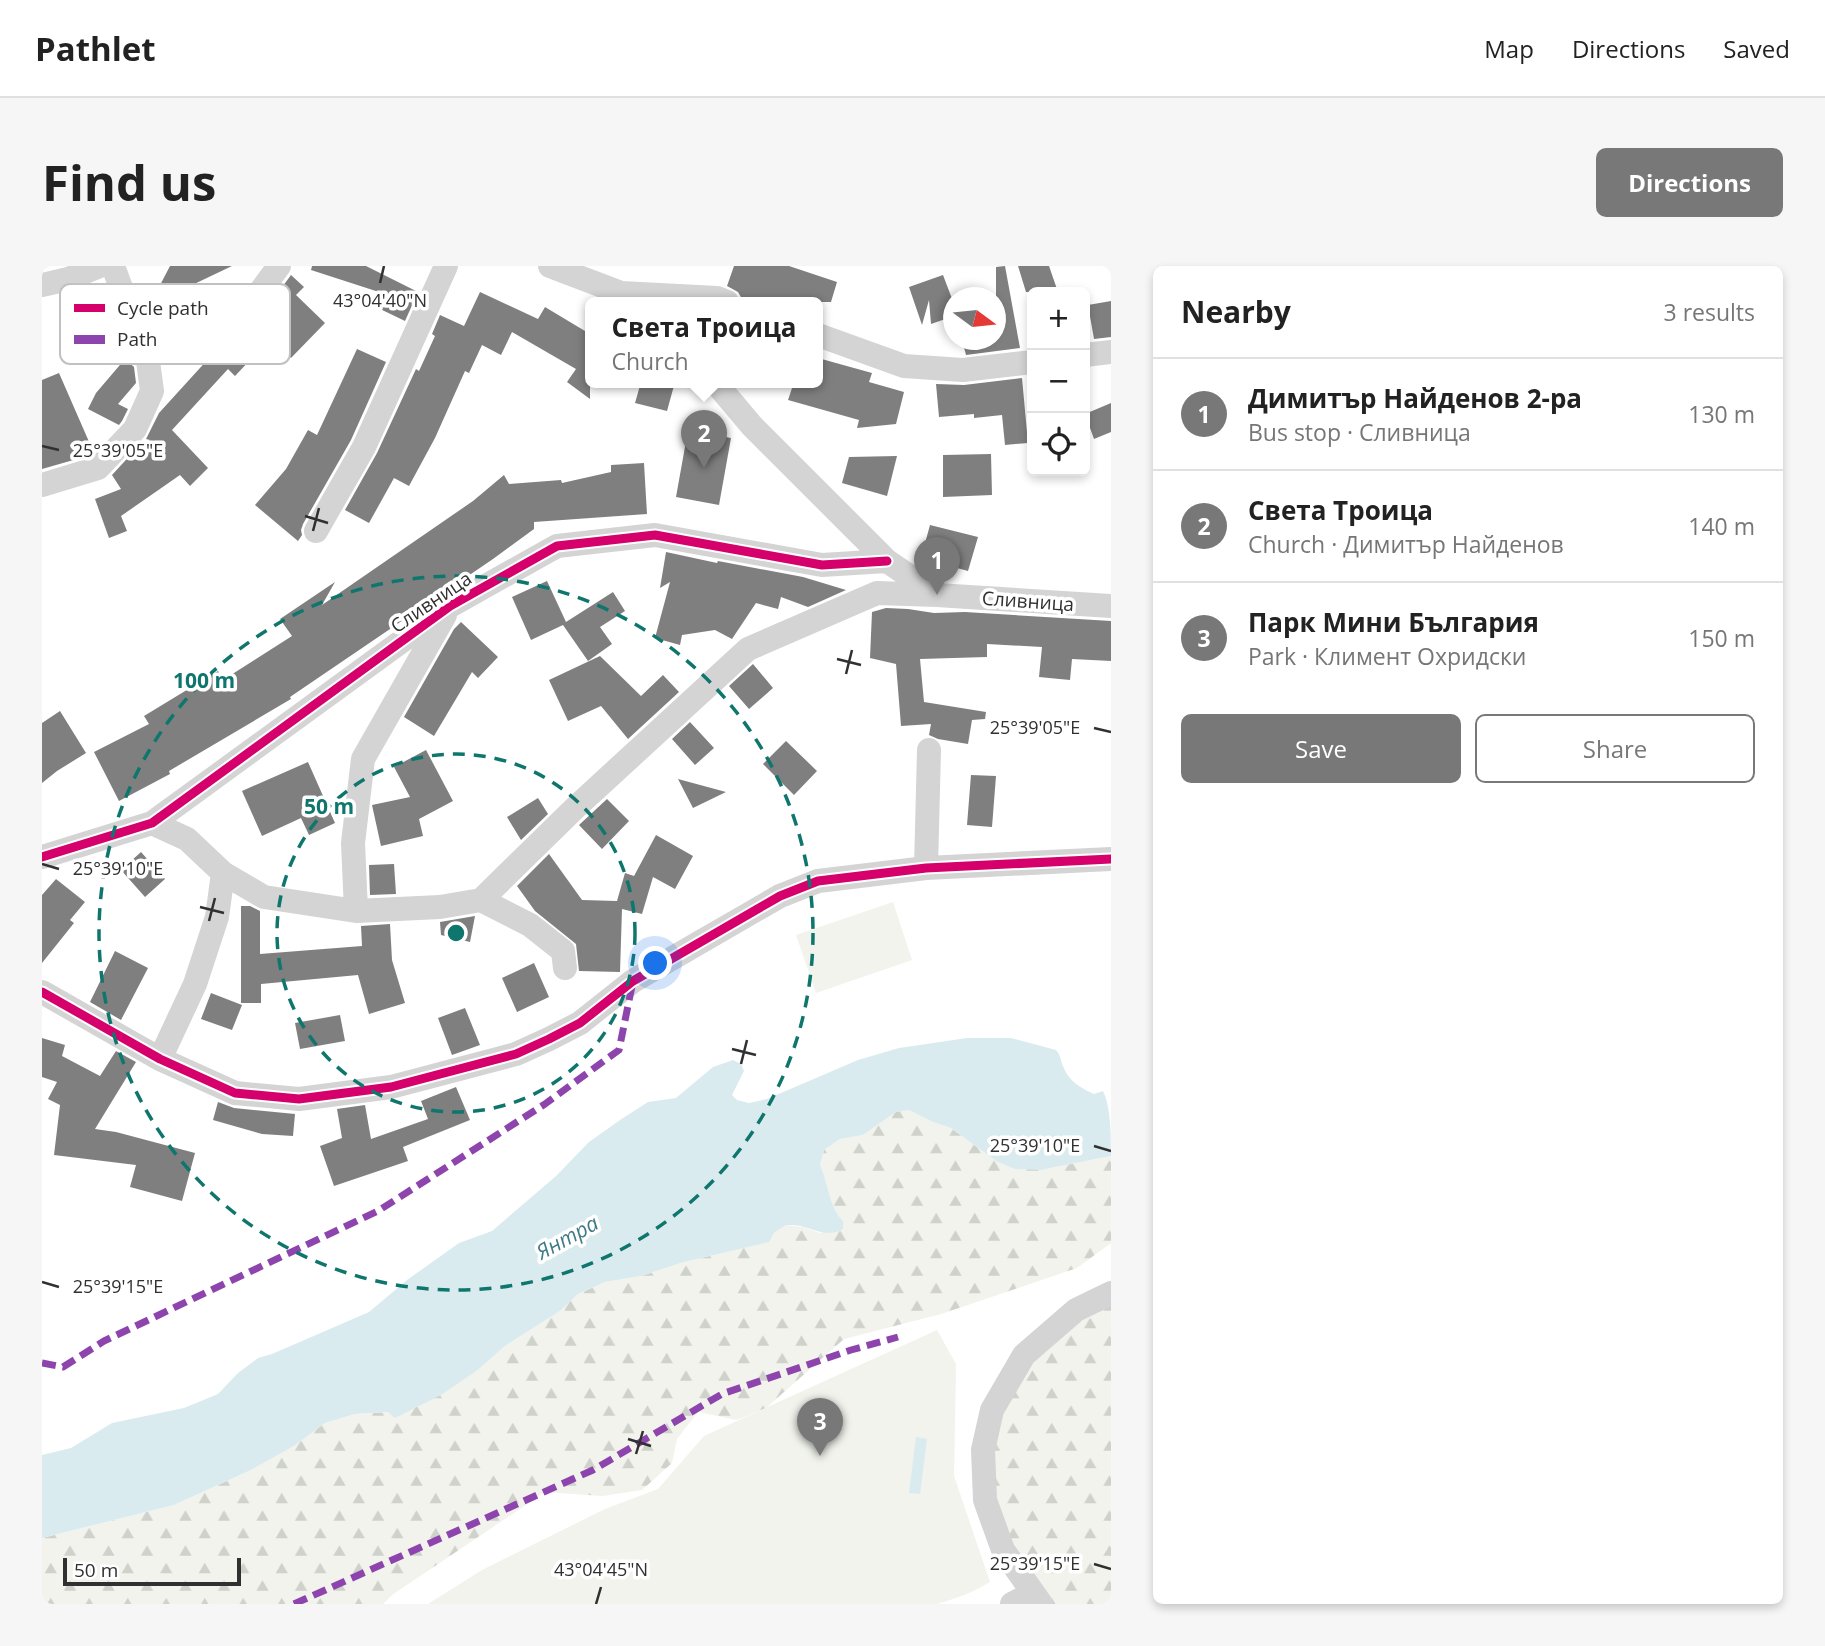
<!DOCTYPE html>
<html lang="en">
<head>
<meta charset="utf-8">
<style>
  body { margin:0; font-family:"Open Sans",sans-serif; background:#f6f6f6; color:#222 }
  .controls { position:absolute; right:21px; top:21px; display:grid; overflow:hidden; border-radius:10px; box-shadow:0 4px 10px #0003 }
  .controls button { width:63px; height:63px; display:grid; place-items:center; padding:0; border:0; border-bottom:2px solid #e0e0e0; background:#fff; color:#222; font:35px sans-serif }
  .compass { position:absolute; left:901px; top:21px; width:63px; height:63px; border-radius:50%; background:#fff; box-shadow:0 4px 10px #0003; rotate:105deg }
  .scale { position:absolute; left:21px; bottom:18px; width:178px; box-sizing:border-box; padding-left:7px; border:4px solid #303030; border-top:0; font-size:19px; line-height:24px; white-space:nowrap; color:#303030; -webkit-text-stroke:5px #fff; paint-order:stroke }
  .you { position:absolute; left:614px; top:698px; width:24px; height:24px; margin:-18px; border:5px solid #fff; border-radius:50%; background:#1a73e8; box-shadow:0 0 0 10px #1a73e833 }
  .badge { display:grid; place-items:center; width:46px; height:46px; border-radius:50%; background:#787878; color:#fff; font-size:23px; font-weight:700 }
  .pin { position:absolute; translate:-50% -58px; filter:drop-shadow(0 2px 4px #0008) }
  .pin::after { content:''; position:absolute; top:37px; width:24px; height:21px; background:inherit; clip-path:polygon(0 0,100% 0,50% 100%) }
  .popup { position:absolute; left:543px; top:31px; width:238px; height:91px; box-sizing:border-box; display:grid; place-content:center; border-radius:10px; background:#fff; filter:drop-shadow(0 2px 5px #0005); font-size:23px; white-space:nowrap; color:#767676 }
  .popup b { font-size:26px; color:#222 }
  .popup::after { content:''; position:absolute; left:50%; top:100%; margin-left:-14px; border:14px solid transparent; border-top-color:#fff }
  .list { margin:0; padding:0; list-style:none }
  h2 { display:flex; justify-content:space-between; align-items:center; height:91px; margin:0; padding:0 28px; font-size:30px }
  h2 small { font-size:23px; font-weight:400; color:#767676 }
  .list li { display:grid; grid-template-columns:46px 1fr auto; gap:21px; align-items:center; box-sizing:border-box; height:112px; padding:0 28px; border-top:2px solid #e0e0e0 }
  .list b { display:block; font-size:26px; white-space:nowrap }
  .list p { margin:0; font-size:23px; white-space:nowrap; color:#767676 }
  .list em { font-size:23px; font-style:normal; color:#767676 }
  .actions { display:flex; gap:14px; padding:21px 28px }
  .actions a { flex:1; padding:16px 0; border:2px solid #787878; border-radius:10px; text-align:center; font-size:24px; color:#787878 }
  .actions .main { background:#787878; color:#fff }
  .icon { flex:none; width:38px; height:38px; fill:none; stroke:currentColor; stroke-width:2; stroke-linecap:round; stroke-linejoin:round }
  .map { position:relative; flex:none; width:1069px; height:1338px; overflow:hidden; border-radius:10px }
  header { display:flex; align-items:center; gap:42px; box-sizing:border-box; height:98px; padding:0 35px; background:#fff; border-bottom:2px solid #e0e0e0 }
  header strong { font-size:33px }
  nav { display:flex; gap:38px; margin-inline-start:auto; font-size:24px }
  .intro { display:flex; align-items:center; justify-content:space-between; box-sizing:border-box; height:168px; padding:0 42px }
  h1 { margin:0; font-size:49px }
  .button { padding:18px 32px; border-radius:10px; background:#787878; color:#fff; font-size:24px; font-weight:700 }
  main { display:flex; gap:42px; padding:0 42px }
  aside { flex:1; background:#fff; border-radius:10px; box-shadow:0 4px 10px #0003 }
  .map>svg:first-child { display:block }
</style>
</head>
<body>
<header>
<strong>Pathlet</strong>
<nav><a>Map</a><a>Directions</a><a>Saved</a></nav>
</header>
<div class="intro"><h1>Find us</h1><a class="button">Directions</a></div>
<main>
<div class="map">
<svg width="1069" height="1338" viewBox="0 0 1069 1338">
  <defs>
    <pattern id="forest-firs" width="22" height="20" patternUnits="userSpaceOnUse" patternTransform="scale(1.75)"><rect width="22" height="20" fill="#f1f3ec"/><path d="M5 1l3.5 6h-7zM16 11l3.5 6h-7z" fill="#cfd1cb"/></pattern>
  </defs>
  <rect width="100%" height="100%" fill="#fff"/>
  <path fill="url(#forest-firs)" d="M867,843l24,13 18,6 45,33 45,9 70,-14v87l-34,25 -136,46 -97,25 -78,69 -29,12 -39,-8 -21,27 -5,24 -30,27 -40,6 -57,-4 -153,103 -9,9h-341v-66l132,-33 77,-35 43,-24 31,-23 30,-9 33,-2 91,-43 26,-23 55,-35 18,-17 27,-12 36,-6 43,-14 84,-20 6,-9 12,-8 17,2 17,6 23,-12c-15,-16 -14,-37 -23,-56l4,-15 16,-11 23,-4 33,-23z
    M1069,1027v311h-69l-39,-54 -20,-100 41,-95z"/>
  <path fill="#f1f3ec" d="M851,636l19,58 -96,33 -20,-58z
    M895,1064l19,34 -2,112 36,106c-18,11 -33,16 -53,22h-509l54,-34 123,-61 53,-20 46,-53z"/>
  <path fill="#daebf0" d="M925,772h44l45,12c5,5 4,10 7,16 5,15 18,22 31,28l9,-3c8,16 8,45 8,65l-70,14 -26,-1 -19,-8 -45,-33 -18,-6 -24,-12 -13,2 -33,23 -23,4 -16,11 -4,15c9,19 8,40 23,56v8c-14,8 -25,2 -39,-2 -6,-2 -12,-2 -18,-2l-12,8 -5,9 -85,20 -43,14 -36,6 -27,12 -18,17 -55,35 -26,23 -38,26 -46,23 -7,-6 -33,2 -30,9 -31,23 -43,24 -77,35 -132,33v-83l29,-7 41,-25 72,-15 34,-14 20,-21 20,-15 14,-4 97,-42 38,-32 52,-37 33,-12 64,-55 33,-34 31,-22 28,-18 28,-4 37,-31 20,-7 8,4 3,7 -12,24 5,5 12,3 18,-4 91,-39 41,-12z
    M874,1171l11,2 -7,55 -11,-1z"/>
  <path fill="#7f7f7f" d="M128,0h62l-42,20 -21,42 -21,-11 -2,-5z
    M270,0h54l52,26 -13,29 -29,-14 6,-14 -71,-23z
    M692,0h55l48,16 -6,20h-82l-7,-3 -4,-7 -11,-6z
    M963,0l15,82 -54,7 -4,-15h34v-73z
    M976,0h31l9,26h-32z
    M249,9l13,12 -8,8 29,28 -34,35 -20,-20 -36,38 -7,-7 -56,61 36,38 -18,18 -10,-11 -59,41 6,15 -18,7 -14,-39 26,-10 -9,-14 23,-25 15,-10 -4,-1 13,-26 81,-89 5,2 6,-1 7,-5z
    M901,9l11,29v12l-23,8 -2,-24 -7,25 -13,-38z
    M438,26l58,27 7,-12 45,27v65l-23,-17 9,-13 -64,-37 -11,23 -19,-10 -13,28 -4,-2 -30,67 -26,48 -15,-8 -25,45 -24,-13 32,-57 39,-84 3,2 16,-35 -3,-2 8,-19 24,11z
    M1069,35v36l-17,2 -6,-34z
    M315,83l29,13 -35,78 -48,84 -2,6 1,5 -4,6 -43,-36 31,-36 22,-39 9,5z
    M776,92l54,15 -3,9 35,10 -8,32 -39,4 2,-8 -71,-20 6,-18h24z
    M83,93l9,8 2,16 -18,21 10,5 -6,12 -3,4 -31,-16 8,-16z
    M17,107l31,71 -6,13 -42,12v-89z
    M980,112l6,65 -23,2 -3,-30 -28,3v-4l-35,3 -3,-33 28,1z
    M599,116h34l-8,29 -32,-8z
    M1069,137v29l-17,7 -9,-25z
    M646,164l43,8 -12,67 -43,-8z
    M949,188l1,41 -49,2v-42z
    M855,190l-10,40 -45,-13 7,-26z
    M602,197l3,51 -113,8v7l-41,30 -203,138 1,2 -122,72 1,3 -51,27 -25,-49 55,-28 -5,-8 74,-45 5,9 69,-44 -12,-17 55,-37 -13,23 151,-104 31,-26 5,9 52,-4 1,3 49,-11v-7z
    M888,259l48,12 -10,34 -47,-13z
    M624,286l51,11 1,-2 85,16 43,13 -38,17 -27,-10 -3,12 -22,-6 -24,36 -17,-9 -33,5 -2,10 -25,-7 15,-56 -10,6z
    M505,315l19,41 47,-30 12,19 -25,16 12,17 -24,17 -25,-36 -32,15 -19,-43z
    M844,342l22,1 26,4 31,-1 146,9v40l-39,-2 -2,21 -31,-3 3,-30 -55,-3v13l-67,2 4,43 62,10 -1,7 -13,1 -4,24 -30,-5 -9,-4 2,-11 -30,2 -5,-62 -26,-6 2,-46z
    M419,356l37,35 -20,21 -6,-6 -38,64 -30,-19 50,-88z
    M558,390l41,40 22,-21 16,17 -51,47 -27,-33 -33,15 -19,-41z
    M711,398l20,24 -24,21 -20,-23z
    M18,445l26,42 -29,18 -15,12v-60z
    M648,456l24,26 -19,17 -23,-26z
    M744,475l31,30 -23,24 -31,-31z
    M384,484l27,51 -34,18 4,17 -42,10 -9,-41 38,-8 -16,-30z
    M266,496l27,61 -26,12 -8,-17 -39,18 -20,-45z
    M929,509l25,1 -4,51 -25,-2z
    M636,513l48,13 -33,16z
    M496,532l10,16 -27,26 -14,-23z
    M565,533l22,22 -27,28 -23,-24z
    M614,569l37,21 -18,33 -22,-12 -11,37 -20,-5 -2,63 -41,-1 -3,-27 -41,-33 -18,-25 32,-32 33,46 35,1 8,-28 9,3z
    M99,586l24,27 -20,18 -24,-27z
    M352,598l2,30 -26,1 -1,-30z
    M14,613l29,23 -15,18 4,3 -32,40v-68z
    M199,640h9l10,5v43l102,-8 -1,-20 29,-2 2,36 13,43 -36,11 -11,-39 -97,9v19h-20z
    M433,650l-5,26 -29,-7 -1,-13z
    M73,685l33,17 -27,52 -31,-18z
    M492,697l15,34 -32,15 -15,-34z
    M169,727l31,12 -10,25 -31,-11z
    M423,742l15,37 -28,10 -14,-37z
    M298,749l5,26 -45,8 -5,-26z
    M0,772l23,7 -3,11 38,20 16,-25 20,11 -41,67 21,3 79,21 -13,48 -52,-14 6,-22 -82,-10 6,-50 -12,-6 9,-17 -15,-5z
    M414,821l14,33 -67,27 5,14 -74,25 -14,-40 22,-8 -5,-29 28,-4 6,34 57,-20 -7,-18z
    M176,836l16,6 61,6 -2,22 -31,-2 -49,-14z"/>
  <g fill="none" stroke-linecap="round" stroke-linejoin="round">
    <path stroke="#d4d4d4" stroke-width="24" d="M508,0l71,27 11,9
      M0,19l26,-6 32,-13
      M579,27l96,5 10,4
      M204,45l33,-45
      M776,69l86,31 59,4 69,-8
      M1043,89l26,-3
      M673,116l37,44 135,135 50,34 174,11
      M0,219l56,-17 37,-39 17,-38 -4,-30 -35,-95
      M274,265l48,-84 82,-181
      M110,557l35,16 36,34 41,24 92,14 84,-4 41,-7 94,-92 173,-159 129,-56 60,2
      M0,591l110,-34 298,-217 107,-60 98,-11 167,30 65,-4
      M884,602l3,-118
      M439,634l49,25 33,26 2,17
      M314,645l-3,-68 10,-84 82,-144
      M0,726l118,67 75,34 64,6 92,-12 125,-33 33,-15 31,-16 53,-42 147,-85 38,-15 108,-13 185,-9
      M118,793l35,-75 22,-67 6,-44
      M970,1338l21,-11
      M999,1338l-38,-54 -18,-50 -2,-50 9,-40 32,-55 52,-45 35,-17"/>
    <path stroke="#8e44ad" stroke-width="7" stroke-dasharray="14 7" stroke-linecap="butt" d="M0,1097l21,4 41,-26 274,-130 167,-107 74,-54 14,-69
      M252,1338l299,-134 129,-76 129,-44 47,-13"/>
    <g stroke="#fff" stroke-width="13">
      <path id="cycleway" d="M0,591l110,-34 298,-217 107,-60 98,-11 167,30 65,-4
        M0,726l118,67 75,34 64,6 92,-12 125,-33 33,-15 31,-16 53,-42 147,-85 38,-15 108,-13 185,-9"/>
    </g>
    <use href="#cycleway" stroke="#d6006c" stroke-width="9"/>
  </g>
  <path fill="none" stroke="#303030" stroke-width="2.5" d="M338,17l4,-17M0,180l17,4M263,250l23,7M271,265l6,-23M795,393l24,6M804,408l6,-24M1052,462l17,4M0,598l17,5M158,641l24,6M167,655l6,-23M690,783l24,6M699,798l6,-24M1052,880l17,5M0,1016l17,5M586,1173l23,7M594,1188l7,-23M1052,1298l17,5M554,1338l5,-17"/>
  <g fill="none" stroke="#0f766e" stroke-width="3.5" stroke-dasharray="12 9">
    <circle cx="414" cy="667" r="179"/>
    <circle cx="414" cy="667" r="357"/>
  </g>
  <g text-anchor="middle" dominant-baseline="central" stroke-width="7" stroke-linejoin="round" paint-order="stroke">
    <g font-size="19" fill="#303030" stroke="#fff">
      <text transform="translate(986 335) rotate(4)">Сливница</text>
      <text transform="translate(389 336) rotate(-34)">Сливница</text>
    </g>
    <g font-size="21" font-style="italic" fill="#407a88" stroke="#fff">
      <text transform="translate(525 971) rotate(-29)">Янтра</text>
    </g>
  </g>
  <rect x="18" y="18" width="230" height="80" rx="10" fill="#fff" stroke="#c1c1c1" stroke-width="2"/>
  <rect x="32" y="38" width="31" height="8" fill="#d6006c"/>
  <rect x="32" y="69" width="31" height="9" fill="#8e44ad"/>
  <g font-size="19" fill="#303030">
    <text x="75" y="49">Cycle path</text>
    <text x="75" y="80">Path</text>
  </g>
  <g font-size="18" text-anchor="middle" fill="#303030" stroke="#fff" stroke-width="7" stroke-linejoin="round" paint-order="stroke">
    <text x="338" y="41">43°04'40"N</text>
    <text x="76" y="191">25°39'05"E</text>
    <text x="993" y="468">25°39'05"E</text>
    <text x="76" y="609">25°39'10"E</text>
    <text x="993" y="886">25°39'10"E</text>
    <text x="76" y="1027">25°39'15"E</text>
    <text x="993" y="1304">25°39'15"E</text>
    <text x="559" y="1310">43°04'45"N</text>
  </g>
  <circle cx="414" cy="667" r="10" fill="#0f766e" stroke="#fff" stroke-width="3.5"/>
  <g font-size="21" text-anchor="middle" font-weight="bold" fill="#0f766e" stroke="#fff" stroke-width="7" stroke-linejoin="round" paint-order="stroke">
    <text x="162" y="422">100 m</text>
    <text x="287" y="548">50 m</text>
  </g>
</svg>
<div class="controls">
<button>+</button>
<button>−</button>
<button><svg class="icon" aria-label="locate" viewBox="0 0 24 24"><circle cx="12" cy="12" r="6"/><path d="M12 2v4M12 18v4M2 12h4M18 12h4"/></svg></button>
</div>
<svg class="compass" viewBox="-18 -18 36 36"><path d="M0-13l5 13h-10z" fill="#e53935"/><path d="M0 13l5-13h-10z" fill="#767676"/></svg>
<div class="scale">50 m</div>
<div class="you"></div>
<div class="pin badge" style="left:895px;top:329px">1</div>
<div class="pin badge" style="left:662px;top:202px">2</div>
<div class="popup"><b>Света Троица</b>Church</div>
<div class="pin badge" style="left:778px;top:1190px">3</div>
</div>
<aside>
<h2>Nearby<small>3 results</small></h2>
<ul class="list">
<li><span class="badge">1</span><div><b>Димитър Найденов 2-ра</b><p>Bus stop · Сливница</p></div><em>130 m</em></li>
<li><span class="badge">2</span><div><b>Света Троица</b><p>Church · Димитър Найденов</p></div><em>140 m</em></li>
<li><span class="badge">3</span><div><b>Парк Мини България</b><p>Park · Климент Охридски</p></div><em>150 m</em></li>
</ul>
<div class="actions"><a class="main">Save</a><a>Share</a></div>
</aside>
</main>
</body>
</html>
